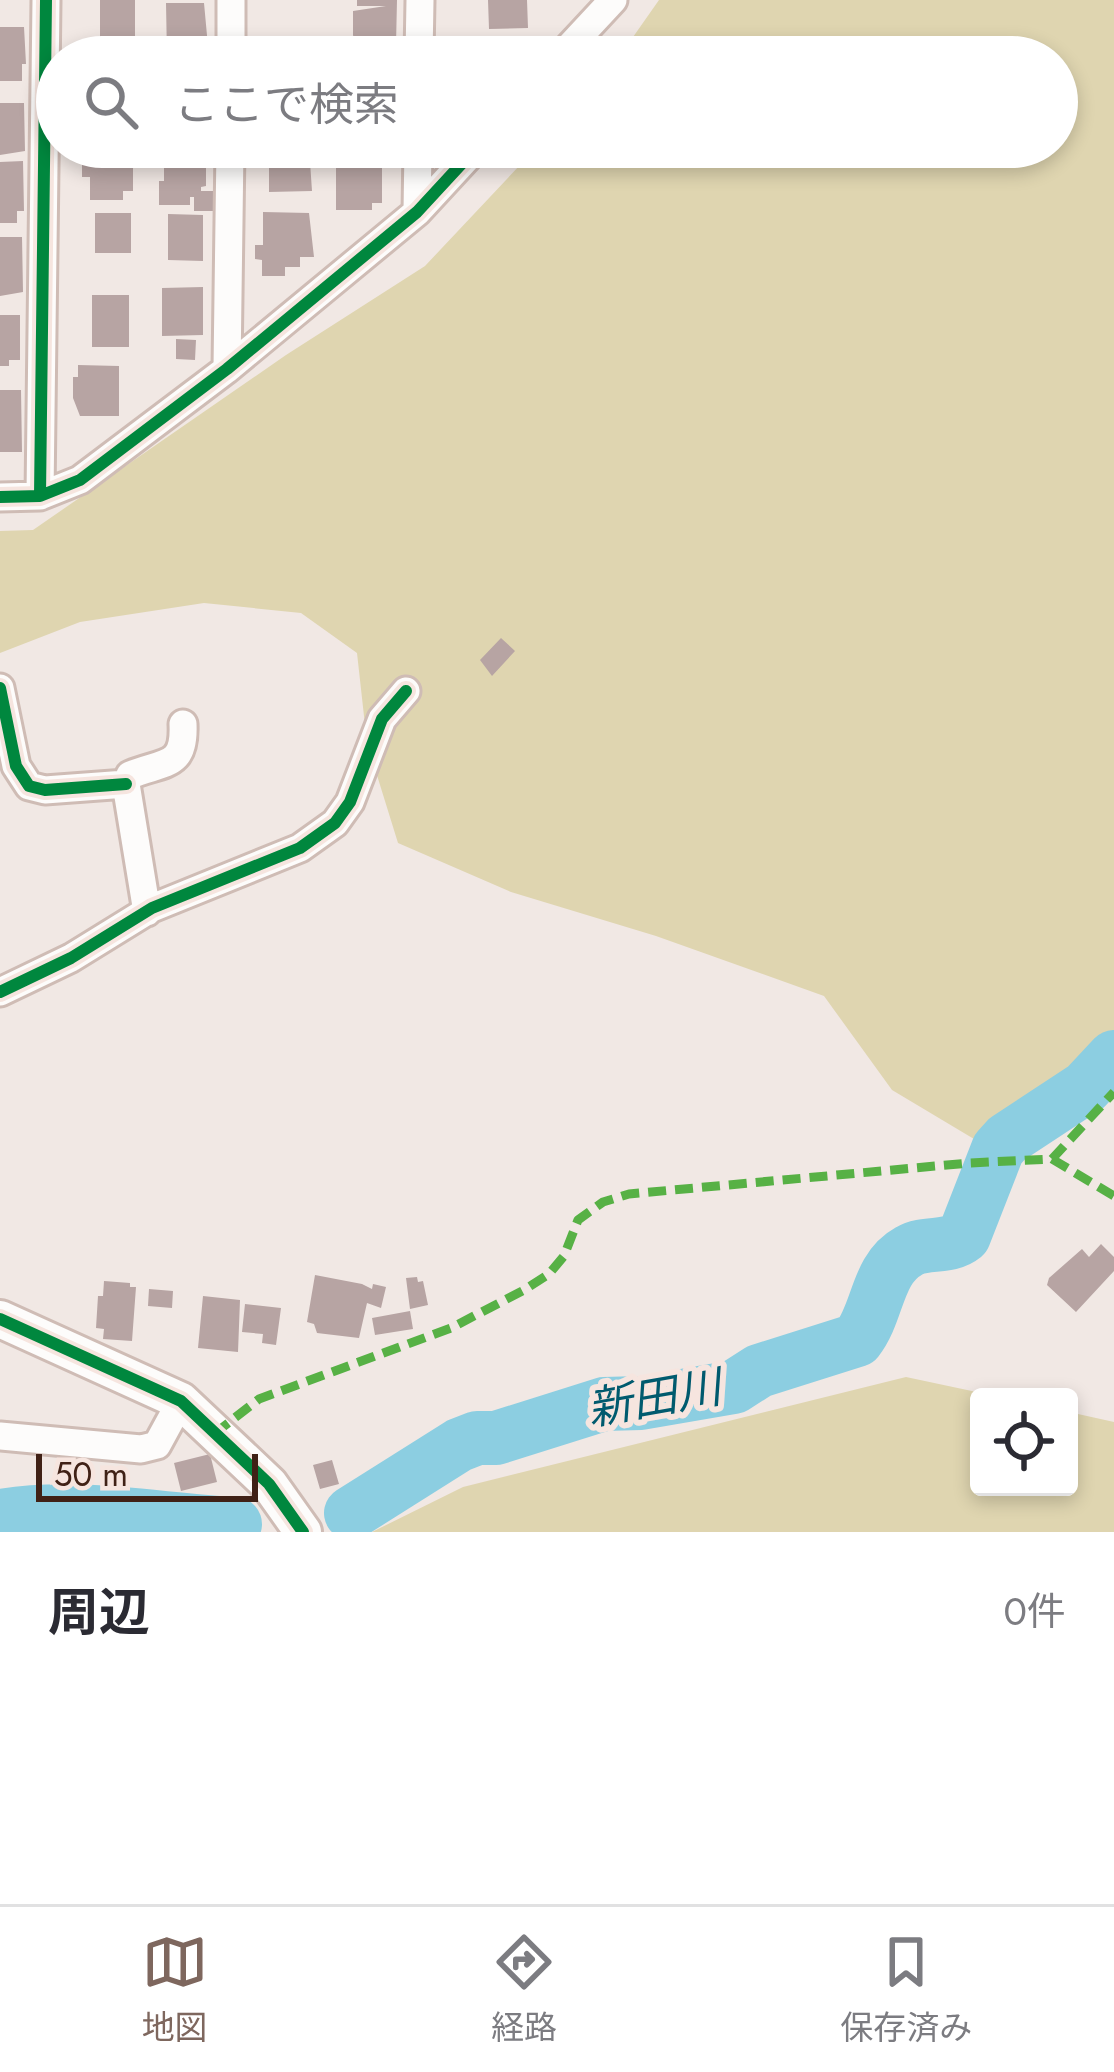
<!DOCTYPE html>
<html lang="ja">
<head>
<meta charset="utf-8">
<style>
  body { margin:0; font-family:Jost,"Noto Sans JP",sans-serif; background:#f7f7f7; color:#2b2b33 }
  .controls { position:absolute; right:36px; bottom:36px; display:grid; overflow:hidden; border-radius:12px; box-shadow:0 6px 18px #0003 }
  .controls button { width:108px; height:108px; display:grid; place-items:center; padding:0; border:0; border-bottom:3px solid #e1e1e2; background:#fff; color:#2b2b33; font:60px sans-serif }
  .scale { position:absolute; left:36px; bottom:30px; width:222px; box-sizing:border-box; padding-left:12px; border:6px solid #402116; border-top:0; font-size:33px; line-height:42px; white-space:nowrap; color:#402116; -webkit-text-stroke:9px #f6e5df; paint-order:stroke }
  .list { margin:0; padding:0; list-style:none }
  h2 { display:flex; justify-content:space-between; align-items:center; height:156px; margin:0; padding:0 48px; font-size:51px }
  h2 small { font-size:39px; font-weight:400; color:#7c7c81 }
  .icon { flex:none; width:66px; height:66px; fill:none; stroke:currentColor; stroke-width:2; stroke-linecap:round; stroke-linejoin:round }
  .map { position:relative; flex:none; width:1114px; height:1532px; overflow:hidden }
  .search { position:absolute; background:#fff; box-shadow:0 6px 18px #0003; left:36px; right:36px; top:36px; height:132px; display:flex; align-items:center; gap:30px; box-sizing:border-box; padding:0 42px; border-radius:66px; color:#7c7c81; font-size:45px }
  .sheet { height:372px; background:#fff }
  nav { display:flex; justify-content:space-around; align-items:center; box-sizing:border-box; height:168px; border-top:3px solid #e1e1e2; background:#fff; font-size:33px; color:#7c7c81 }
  nav a { display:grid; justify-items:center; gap:6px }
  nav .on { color:#7e675e }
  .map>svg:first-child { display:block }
</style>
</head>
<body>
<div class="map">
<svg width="1114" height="1532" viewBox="0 0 1114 1532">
  <rect width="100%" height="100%" fill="#f1e8e4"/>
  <path fill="#dfd5b0" d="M659,0h455v1035l-84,71 -56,33 -82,-49 -68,-94 -168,-60 -145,-44 -113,-49 -31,-100 -10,-90 -56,-40 -97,-10 -124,19 -80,31v-122l33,-1 253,-175 139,-89 112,-119h520v-90h-438z
    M906,1377l94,20h-21v90h90v-75l45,10v110h-742l91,-45z"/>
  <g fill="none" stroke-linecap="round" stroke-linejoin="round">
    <path stroke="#8ccee1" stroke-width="54" d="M351,1513l108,-68 18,-7h19l108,-34 37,-1 93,-16 25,-16 98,-31c22,-28 19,-71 52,-89 17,-10 39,-2 55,-15l34,-87 9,-10 79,-52 28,-30
      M0,1516c77,-13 158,4 235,8"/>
  </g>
  <path fill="#b7a4a3" d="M100,0h35v56h-35z
    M357,0h40l-1,45h-8v12h-30l-5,-22v-24l33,-5h-29z
    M488,0h39l1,28 -39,1z
    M166,3h38l5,54h-42z
    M0,27h24l2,37h-4v17h-22z
    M509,37h11v8l-11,1v11h-36l-1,-16z
    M0,103h24l1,48 -25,4z
    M82,147h51v44h-10v9h-33v-23h-8z
    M206,147v39l-5,1v4h12v20h-19v-14h-4v8h-31v-24h5v-33z
    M273,147h36l3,44 -43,1v-40h4z
    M336,150h52l1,17h-7v36h-10v7h-36z
    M23,161l1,50h-7v12h-17v-61z
    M263,212l46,1 5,44h-14v10h-15v9h-23v-16l-7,-1v-14h8z
    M95,213h36v40h-36z
    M168,214l35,1v46l-35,-1z
    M0,237h22l1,55 -23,4z
    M203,287v48l-41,1v-48z
    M92,295h37v52h-37z
    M0,315h20v45h-11v6h-9z
    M176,339l20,1 -1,20 -19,-1z
    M78,365l41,1v50h-39l-7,-18v-21h5z
    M0,390h21l1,62h-22z
    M501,638l14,13 -23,25 -12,-16z
    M1101,1244l13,13v14l-38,41 -29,-27 2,-7 33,-29 7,8z
    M315,1275l47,9 10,5 1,-5 13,3 -5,21 -14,-5 -8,35 -42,-5 -3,-9 -7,-2z
    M417,1277l1,5 5,-1 5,24 -18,4 -4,-31z
    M104,1281l26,2v4h6l-4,54 -29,-2 1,-10 -8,-1 2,-32h5z
    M149,1289l24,2 -1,17 -24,-2z
    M203,1296l37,4 -2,52 -40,-4z
    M245,1304l36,4 -5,37 -14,-2 1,-9 -21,-2z
    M410,1311l3,18 -38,6 -3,-17z
    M210,1454l7,28 -36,9 -7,-28z
    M332,1460l7,24 -19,5 -7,-24z"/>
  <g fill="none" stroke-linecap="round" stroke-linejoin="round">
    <g stroke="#cfbcb5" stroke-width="33">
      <path id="minor" d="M231,57v-57
        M419,57l1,-57
        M560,57l53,-57
        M417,212l1,-65
        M227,369l3,-222
        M40,496l6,-496
        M0,497l40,-1 40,-16 147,-111 190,-157 60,-65
        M0,688l16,78 13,20 16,4 81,-6
        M147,912l-21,-128 4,-9c35,-14 55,-7 53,-51
        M0,992l71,-34 81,-50 148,-60 35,-25 15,-21 32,-83 24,-28
        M0,1436l141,13 16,-4 24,-44"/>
    </g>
    <g stroke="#cfbcb5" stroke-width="42">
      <path id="tertiary" d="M0,1319l181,82 88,83 34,48"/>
    </g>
    <use href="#minor" stroke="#fdfcfb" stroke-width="27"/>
    <use href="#tertiary" stroke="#fdfcfb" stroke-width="36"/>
    <path stroke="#57b145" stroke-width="9" stroke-dasharray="18 9" stroke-linecap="butt" d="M1052,1159l62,37
      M214,1434l45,-35 192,-71 73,-38 25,-16 15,-18 14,-36 25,-18 26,-8 340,-31 83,-4 62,-67"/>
    <g stroke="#f6e5df" stroke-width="20">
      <path id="cycleway" d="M40,496l6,-496
        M0,497l40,-1 40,-16 147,-111 190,-157 60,-65
        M0,688l16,78 13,20 16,4 81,-6
        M0,992l71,-34 81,-50 148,-60 35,-25 15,-21 32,-83 24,-28
        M0,1319l181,82 88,83 34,48"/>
    </g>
    <use href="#cycleway" stroke="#00873e" stroke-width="12"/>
  </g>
  <g text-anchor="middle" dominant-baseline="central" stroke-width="12" stroke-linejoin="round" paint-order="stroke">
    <g font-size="45" font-style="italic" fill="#005a6e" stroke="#f6e5df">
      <text transform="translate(654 1398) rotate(-10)">新田川</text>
    </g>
  </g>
</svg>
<div class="controls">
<button><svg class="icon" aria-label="locate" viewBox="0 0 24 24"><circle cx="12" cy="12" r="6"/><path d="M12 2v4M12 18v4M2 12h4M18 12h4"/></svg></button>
</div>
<div class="scale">50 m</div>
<div class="search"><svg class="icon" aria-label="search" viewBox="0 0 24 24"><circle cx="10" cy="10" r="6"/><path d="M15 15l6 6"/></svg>ここで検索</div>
</div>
<section class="sheet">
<h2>周辺<small>0件</small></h2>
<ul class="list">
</ul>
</section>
<nav>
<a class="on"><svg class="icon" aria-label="map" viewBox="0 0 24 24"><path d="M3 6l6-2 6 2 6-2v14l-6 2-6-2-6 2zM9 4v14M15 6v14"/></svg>地図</a>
<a><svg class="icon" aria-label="directions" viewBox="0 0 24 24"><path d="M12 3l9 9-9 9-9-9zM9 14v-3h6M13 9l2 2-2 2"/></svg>経路</a>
<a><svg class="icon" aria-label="saved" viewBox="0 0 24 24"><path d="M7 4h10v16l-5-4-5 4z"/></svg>保存済み</a>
</nav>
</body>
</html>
